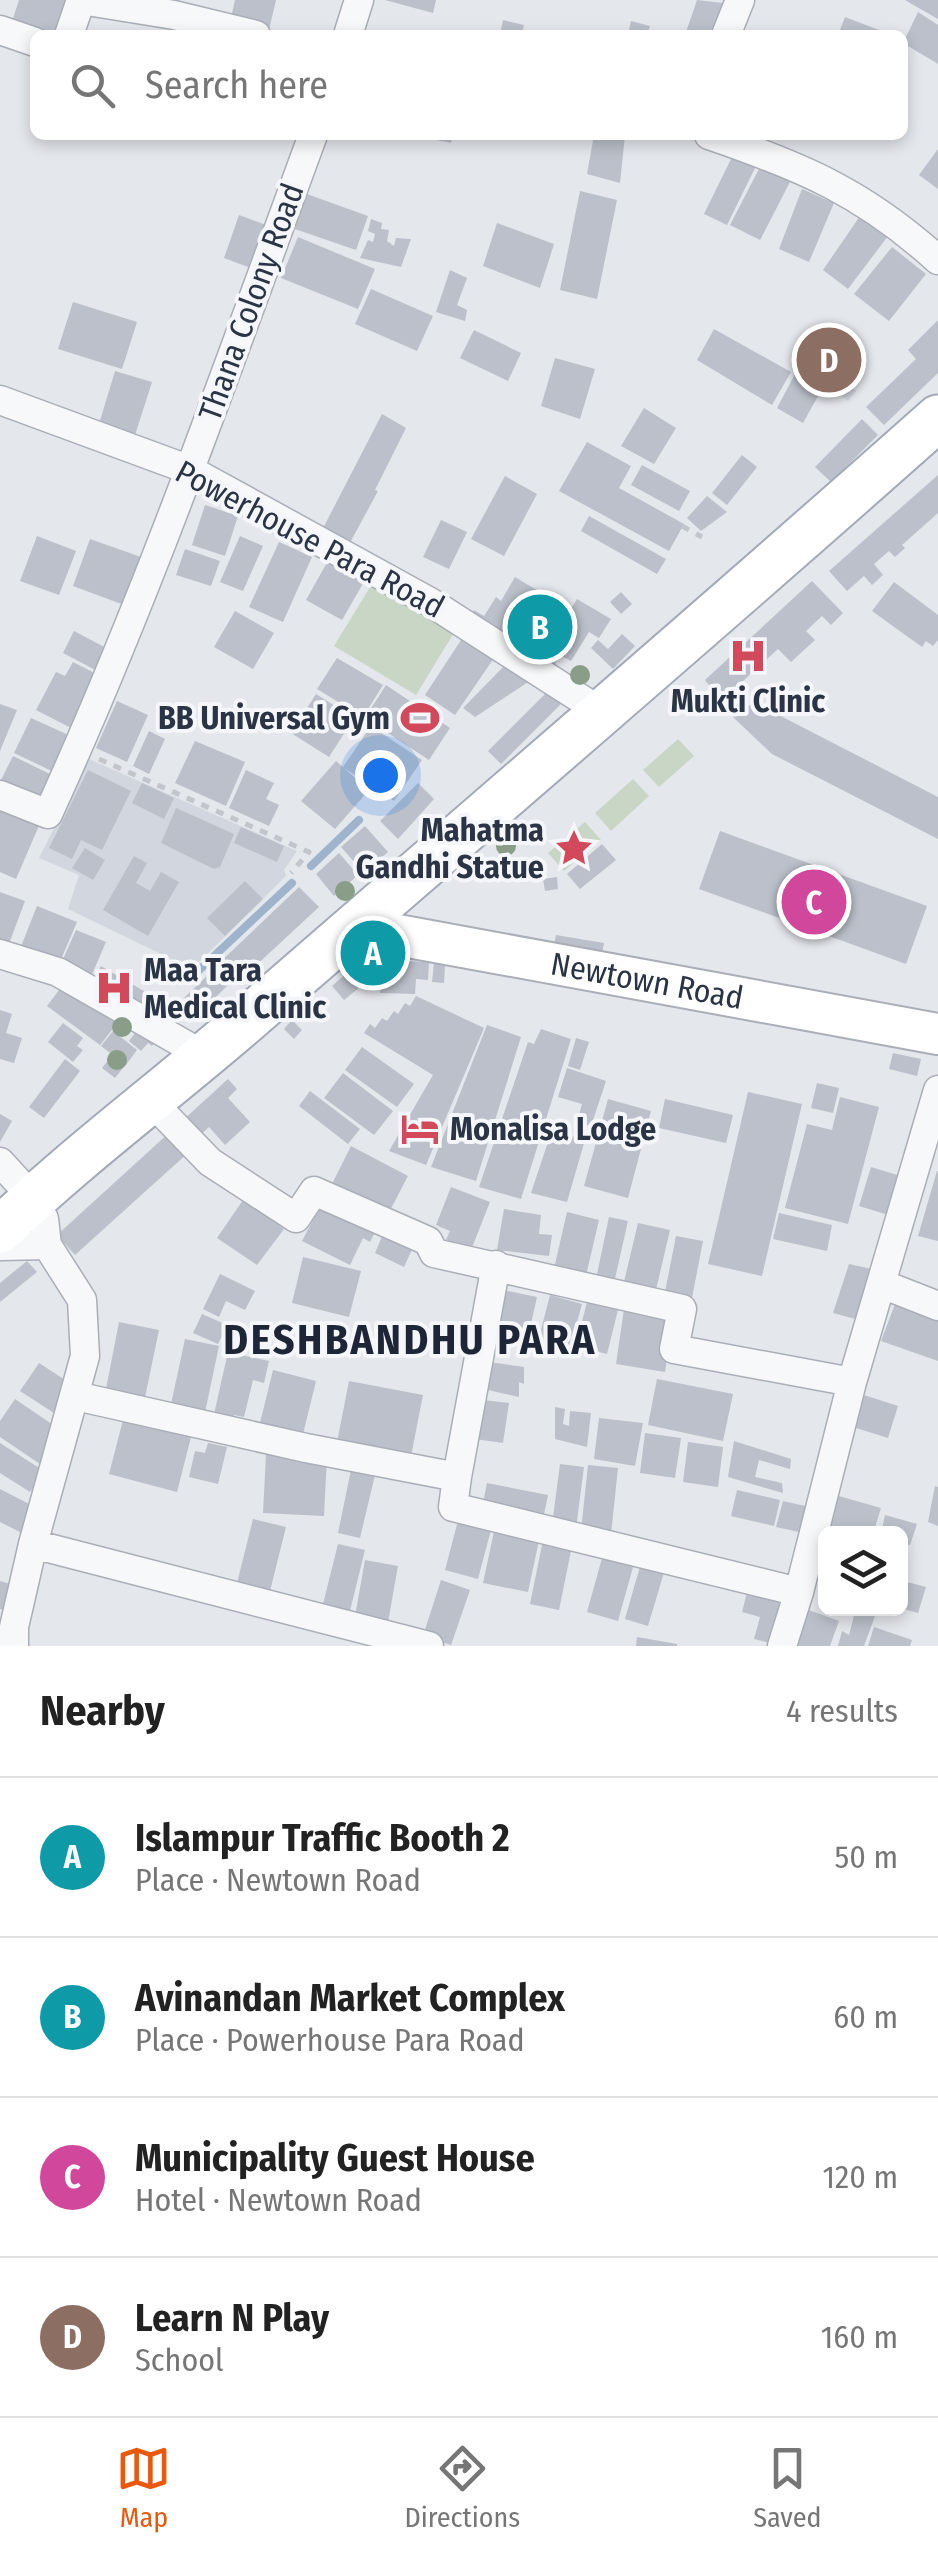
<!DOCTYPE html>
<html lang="en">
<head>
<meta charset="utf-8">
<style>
  body { margin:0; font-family:"Fira Sans Condensed",sans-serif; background:#f2f2f2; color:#222 }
  .controls { position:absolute; right:30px; bottom:30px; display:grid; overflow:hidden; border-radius:15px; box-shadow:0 5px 15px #0003 }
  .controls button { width:90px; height:90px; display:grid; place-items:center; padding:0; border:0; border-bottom:2px solid #e0e0e0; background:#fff; color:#222; font:50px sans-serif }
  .you { position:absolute; left:380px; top:775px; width:35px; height:35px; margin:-25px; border:8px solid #fff; border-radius:50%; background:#1a73e8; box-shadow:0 0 0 15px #1a73e833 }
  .badge { display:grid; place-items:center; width:65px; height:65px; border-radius:50%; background:#ea580c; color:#fff; font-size:32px; font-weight:700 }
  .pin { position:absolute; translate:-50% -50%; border:5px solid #fff; box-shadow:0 2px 10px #0006 }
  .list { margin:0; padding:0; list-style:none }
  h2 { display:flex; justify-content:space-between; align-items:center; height:130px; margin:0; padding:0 40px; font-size:42px }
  h2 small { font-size:32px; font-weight:400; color:#767676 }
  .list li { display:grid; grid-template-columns:65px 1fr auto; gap:30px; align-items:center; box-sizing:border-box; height:160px; padding:0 40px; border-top:2px solid #e0e0e0 }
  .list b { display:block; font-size:38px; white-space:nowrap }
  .list p { margin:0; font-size:32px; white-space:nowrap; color:#767676 }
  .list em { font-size:32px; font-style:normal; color:#767676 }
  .icon { flex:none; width:55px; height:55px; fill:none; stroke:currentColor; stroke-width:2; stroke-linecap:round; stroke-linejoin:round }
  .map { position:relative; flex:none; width:938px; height:1646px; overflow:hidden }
  .search { position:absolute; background:#fff; box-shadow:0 5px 15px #0003; left:30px; right:30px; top:30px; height:110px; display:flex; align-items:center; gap:25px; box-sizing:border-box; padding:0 35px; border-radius:15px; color:#767676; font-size:38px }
  .sheet { height:770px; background:#fff }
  nav { display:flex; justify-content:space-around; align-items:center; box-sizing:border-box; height:140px; border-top:2px solid #e0e0e0; background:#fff; font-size:28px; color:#767676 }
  nav a { display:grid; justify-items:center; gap:5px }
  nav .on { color:#ea580c }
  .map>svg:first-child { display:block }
</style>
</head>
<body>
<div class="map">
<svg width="938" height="1646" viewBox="0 0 938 1646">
  <rect width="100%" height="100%" fill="#e4e7ec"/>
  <path fill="#d2d6de" d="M816,324l51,40 -18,22 7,5 -8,10 -57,-45z
    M89,759l208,92 -13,19 2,6 -94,93 -124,-60 11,-34 -40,-17z"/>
  <path fill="#c9d6c5" d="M375,579l82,49 -41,67 -82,-49z
    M678,739l16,17 -35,31 -16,-17z
    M633,779l16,17 -38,35 -16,-18z
    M585,822l16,18 -37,31 -16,-18z"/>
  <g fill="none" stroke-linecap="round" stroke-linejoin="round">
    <path stroke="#9fb4cc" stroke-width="8" d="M311,866l48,-46
      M196,973l96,-90"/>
  </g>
  <path fill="#bbc0ca" d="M19,0h51l-11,35h-26l-23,-7z
    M235,0h41l-7,30 -39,-8z
    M385,0h51l-3,13z
    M697,0l26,3 -12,32h-26z
    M905,0h33v19l-21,-12z
    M918,12l20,13v39l-35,-21z
    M845,17l47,18h-54z
    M503,20l21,5 -2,10h-22z
    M631,21l19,5 -3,9h-19z
    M412,135h41l-2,8z
    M594,135h31l-5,48 -33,-9z
    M938,149v40l-19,-14z
    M734,153l23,11 -30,61 -23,-11z
    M761,165l30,15 -31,60 -30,-15z
    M802,189l32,14 -25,59 -30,-13z
    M580,191l37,9 -20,99 -37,-9z
    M304,193l64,23 -12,34 -64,-22z
    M239,215l33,12 -16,43 -32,-12z
    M860,216l28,20 -40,53 -25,-19z
    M371,219l11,4 -1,6 8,1 -2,11 7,5 2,-8 15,1 -10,28 -41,-9 8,-18 5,2 2,-8 -7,-3z
    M497,223l57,21 -14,44 -57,-22z
    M298,237l77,32 -17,40 -77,-31z
    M892,247l34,27 -37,47 -35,-27z
    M450,270l17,8 -10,27 10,5 -2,11 -29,-9z
    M371,289l62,27 -16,35 -62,-27z
    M73,302l64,20 -15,47 -64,-20z
    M938,320v53l-54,52 -18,-18 50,-48 -8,-9z
    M714,329l77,43 -19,33 -75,-45z
    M474,330l47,23 -13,28 -48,-23z
    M817,332l35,26 -19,24 -35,-26z
    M555,358l40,11 -15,50 -39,-13z
    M115,371l37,11 -17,53 -36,-11z
    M795,374l27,15 -19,34 -26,-15z
    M644,408l32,20 -22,36 -33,-18z
    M382,414l24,14 -31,62 3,1 -32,59 -27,-14z
    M862,419l16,16 -47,47 -16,-15z
    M587,442l44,24 -12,22 65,36 -15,27 -110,-60z
    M742,455l15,12 -30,38 -15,-12z
    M642,465l48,26 -11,20 -48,-26z
    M938,475v38l-36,32 3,3 -10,9 -6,-6 -15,13 9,11 -11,10 -8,-9 -17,15 -18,-20z
    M505,476l32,18 -33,62 -33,-17z
    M707,496l20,16 -26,19 -14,-13z
    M205,505l33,11 -13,40 -33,-11z
    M589,516l77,43 -9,15 -76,-43z
    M441,520l26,12 -18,37 -26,-12z
    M37,536l39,15 -17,44 -39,-14z
    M240,536l23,10 -20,45 -23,-9z
    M90,539l51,18 -17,48 -51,-19z
    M279,542l33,15 -29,65 -34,-15z
    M185,549l35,12 -9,25 -35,-11z
    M329,559l36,21 -23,40 -36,-20z
    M515,577l55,33 7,-11 34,20 -12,19 -10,-6 -18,29 -11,-6 -10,17 -84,-50 8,-12 10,6 12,-19 5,4z
    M812,581l31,32 -12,12 -9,-9 -16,15 9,9 -24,22 -13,-13 -46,42 14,17 9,-7 14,13 2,-3 167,86v42l-166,-85 -38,-36 -29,-38z
    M894,582l44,33v25l-5,6 -7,-5 -4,6 -50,-36z
    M621,592l11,12 -11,10 -11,-12z
    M235,611l39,22 -21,36 -39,-22z
    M74,631l40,21 -11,22 -40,-21z
    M622,634l13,12 -22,23 -22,-21 7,-8 10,9z
    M463,637l31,21 -39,57 -30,-20z
    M337,658l46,27 -20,32 -46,-28z
    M510,660l26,17 -61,40 -12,-9z
    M73,662l29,15 -27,53 -39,-20 20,-38 9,4z
    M386,685l64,43 -21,32 -64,-42z
    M553,686l12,14 -64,64 -13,-13z
    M316,694l38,24 -25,39 -38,-24z
    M117,701l31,14 -21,47 -31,-14z
    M0,704l17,6 -17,41z
    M31,718l42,19 -17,36 -42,-20z
    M371,726l51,34 -28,41 -50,-33 25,22 -34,39 -34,-28 35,-40 7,6z
    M149,731l16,8 -16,35 -16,-8z
    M195,741l50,21 -19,44 -51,-23z
    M13,756l41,20 -15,32 -39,-26z
    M88,770l43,21 -29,59 -21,-10 -9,19 -23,-11z
    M246,770l28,13 -8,16 13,6 -10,21 -40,-18z
    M142,783l32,15 -10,21 -32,-16z
    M418,783l16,16 -36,40 -18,-18z
    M0,803l41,18 -25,58 -16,-7z
    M176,808l58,26 -14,33 -6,2 -53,-26z
    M365,826l23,26 -24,21 -23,-26z
    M241,827l43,19 -7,16 -43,-19z
    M720,831l207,75 -21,58 -207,-75z
    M602,844l14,16 -36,29 -13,-15z
    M85,848l20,12 -12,20 -21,-12z
    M339,853l19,22 -24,21 -18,-22z
    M134,856l13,7 -11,20 14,8 11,-19 18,10 -31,54 -45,-26z
    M557,877l1,12 -13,2 -2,-12z
    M245,881l18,18 -38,37 -18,-18z
    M299,887l20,20 -83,77 -19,-19z
    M0,892l25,9 -18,48 -7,-3z
    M37,906l40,16 -18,42 -39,-15z
    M76,930l30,12 -16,37 -30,-13z
    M556,935l48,8 -3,16 -48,-8z
    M381,960l48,2 -1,18 -12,-1 -1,15 -35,-1z
    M434,963l11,1 -1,19 -12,-1z
    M101,966l72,42 -11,18 -72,-41z
    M214,969l15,15 -17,17 -4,-4 -13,12 -11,-11z
    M348,972l12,15 -16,13 -12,-14z
    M66,981l53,40 -19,24 -53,-39z
    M416,996l68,32 -58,137 -37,-14 44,-76 -69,-42 6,-9 5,4 7,-10 5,3 7,-10 4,3 7,-11 5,3z
    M0,1010l12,4 -6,19 16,5 -8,25 -14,-4z
    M292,1020l10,10 -8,9 -10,-10z
    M63,1023l20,15 -6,8 6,4 -10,12 -25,-20z
    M141,1025l18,12 -7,9 -4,-3 -7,8 -12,-10z
    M487,1025l34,12 -45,144 -45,-14z
    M541,1029l30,10 -50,160 -42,-12 49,-145 6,2z
    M113,1031l24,19 -11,15 -25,-19z
    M576,1038l13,4 -9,28 -12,-4z
    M362,1047l52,37 -17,23 -52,-37z
    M893,1053l28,6 -4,17 -28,-7z
    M110,1058l13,10 -8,10 -13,-10z
    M65,1059l15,12 -36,47 -15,-11z
    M567,1068l39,13 -15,45 -14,-4 5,-18 -24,-7z
    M343,1073l50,38 -19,24 -50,-37z
    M228,1079l9,10 -9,9 22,24 -25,23 -16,-18 -12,11 -16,-16z
    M817,1083l22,5 -6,25 -22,-5z
    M310,1091l50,38 -12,15 -49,-38z
    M748,1092l54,12 -40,172 -54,-12z
    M840,1097l39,10 -31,117 -63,-16 22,-84 25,6z
    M608,1099l43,12 -23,87 -44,-12z
    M665,1099l68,16 -7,28 -67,-15z
    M0,1114l12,7 -12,21z
    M552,1130l33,10 -18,62 -36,-9z
    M170,1132l19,20 -114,103 -18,-20z
    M351,1146l57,30 -23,44 -57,-28z
    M871,1167l36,11 -12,39 -36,-11z
    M937,1171h1v70l-20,-5z
    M451,1187l39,15 -19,48 -25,-10 4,-9 -14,-6z
    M243,1200l41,29 -27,36 -40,-27z
    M323,1201l55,25 -8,16 -7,-4 -13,27 -48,-24z
    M504,1209l37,6 -2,19 13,1 -3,21 -52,-6z
    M567,1212l32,8 -14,60 -32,-7z
    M779,1213l53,12 -5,26 -54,-12z
    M609,1217l19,4 -14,62 -18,-4z
    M638,1223l32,7 -15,64 -32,-8z
    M384,1232l30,13 -10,22 -29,-14z
    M676,1236l27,5 -11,57 -27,-6z
    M303,1257l58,14 -12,46 -57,-14z
    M27,1261l10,11 -37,30v-19z
    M849,1264l32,7 -18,50 -30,-8z
    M220,1274l35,17 -10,19 -19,-9 -7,16 -16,-8z
    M498,1289l39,8 -9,40 -39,-8z
    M550,1295l32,9 -14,50 -31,-9z
    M588,1298l31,8 -12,48 -31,-8z
    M897,1299l41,15v47l-57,-20z
    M624,1309l50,7 -9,56 -49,-8z
    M202,1314l25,11 -9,19 -25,-11z
    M119,1322l40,8 -15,72 -39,-8z
    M185,1339l34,7 -15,71 -34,-8z
    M228,1352l41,9 -5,22 -11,-3 -9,37 -10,-2 -3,12 -19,-4z
    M483,1361l41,6v17l-5,-2v15l-40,-9z
    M39,1363l37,24 -19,28 -37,-24z
    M273,1370l43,11 -14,57 -43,-11z
    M657,1379l76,15 -10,47 -75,-16z
    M349,1381l74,14 -12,61 -74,-14z
    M864,1395l34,11 -10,32 -35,-11z
    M15,1399l47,32 -22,33 -40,-27v-16z
    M474,1399l35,4 -6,40 -35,-5z
    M555,1407l10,2 -2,15 6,2 1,-15 21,2 -4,34 -32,-8z
    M599,1418l44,5 -8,43 -41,-7z
    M123,1420l68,17 -14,55 -68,-18z
    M645,1433l36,5 -6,40 -35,-5z
    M734,1441l57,18 -1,10 -31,-9 -4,17 27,6 1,10 -55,-16z
    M688,1442l35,5 -5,40 -35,-5z
    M0,1443l44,28 -14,21 -30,-19z
    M208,1443l19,4 -9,37 -29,-7 6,-26 10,2z
    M266,1454l61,2 -3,60 -61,-3z
    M560,1464l24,3 -8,61 -24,-3z
    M588,1465l30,3 -7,66 -30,-3z
    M351,1470l24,5 -15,63 -22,-5z
    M487,1483l61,12 -5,24 -61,-11z
    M935,1486l3,1v39l-10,-4z
    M0,1489l37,19 -13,26 -24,-12z
    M737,1490l43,10 -6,26 -43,-10z
    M835,1495l46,13 -8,26h-47v10l-6,-1z
    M783,1501l31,7 -6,26 -32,-7z
    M885,1515l32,9 -7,21 -10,-2v-9h-19z
    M459,1517l33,9 -14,53 -33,-9z
    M253,1519l33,8 -18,72 -33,-8z
    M495,1527l45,9 -12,56 -45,-9z
    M543,1540l29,6 -13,64 -29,-6z
    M338,1544l27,6 -17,69 -27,-7z
    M604,1551l31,9 -17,61 -31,-9z
    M365,1560l33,6 -11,62 -33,-6z
    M641,1563l24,6 -17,57 -23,-7z
    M441,1580l29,10 -19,55 -28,-9z
    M900,1580l26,7 -8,26 -18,-5z
    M0,1581l14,4 -6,26 -8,-2z
    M749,1585l35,10 -14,48 -16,-4 6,-22 -18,-5z
    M856,1608h22l-14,38h-26l4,-15 7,4z
    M806,1609l33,12 -9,25h-37z
    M874,1627l38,13 -2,6h-42z
    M637,1637l40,7v2h-41z"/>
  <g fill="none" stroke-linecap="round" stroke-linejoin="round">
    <g stroke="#a9aeb7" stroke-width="31">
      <path id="street" d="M0,30l35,12
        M69,35l12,-35 93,15 82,20
        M348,35l11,-35
        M726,35l14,-35
        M709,135c94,32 155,58 229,125
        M0,400l190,70 240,132 173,111
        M0,795l48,19c101,-221 181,-451 265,-679
        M0,954l58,18 147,84
        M151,1101l59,61 86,56 18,-27 114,50 6,12 248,56 -8,40 178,33
        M0,1162l33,36 11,21 3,26 35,55 3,56 -52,188 -19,83v19
        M0,1246l47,-1
        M882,1284l56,22
        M76,1396l230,52 151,29 -4,30 346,85
        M457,1477l39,-212
        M33,1544l396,102
        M782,1646l17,-54 53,-210 86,-292"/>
    </g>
    <g stroke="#a9aeb7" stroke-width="44">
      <g id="secondary">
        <path id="s1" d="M354,927l584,107"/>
      </g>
    </g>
    <g stroke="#a3abb8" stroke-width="49">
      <path id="primary" d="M0,1230c78,-75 166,-140 248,-211 230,-200 462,-398 690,-601"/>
    </g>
    <path stroke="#c2c5cb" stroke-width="5" stroke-dasharray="8 8" stroke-linecap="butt" d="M682,526l20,11
      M99,759l210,93 -18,21"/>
    <use href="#street" stroke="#f7f8fa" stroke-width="28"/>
    <use href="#secondary" stroke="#fff" stroke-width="40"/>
    <use href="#primary" stroke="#fff" stroke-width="45"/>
  </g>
  <g fill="#899d89">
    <circle cx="580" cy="675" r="10"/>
    <circle cx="506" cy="846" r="10"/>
    <circle cx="345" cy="891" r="10"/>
    <circle cx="122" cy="1027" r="10"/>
    <circle cx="117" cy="1060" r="10"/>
  </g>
  <defs>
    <g id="hospital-bare" transform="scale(3)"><path d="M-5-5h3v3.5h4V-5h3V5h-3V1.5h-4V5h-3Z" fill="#d1495b" stroke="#f4f6f9" stroke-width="2.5" paint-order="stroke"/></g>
    <g id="stadium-bare" transform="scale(3)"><path d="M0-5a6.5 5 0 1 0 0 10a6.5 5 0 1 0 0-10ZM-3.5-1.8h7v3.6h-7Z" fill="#d1495b" stroke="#f4f6f9" stroke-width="2.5" paint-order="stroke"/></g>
    <g id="sight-bare" transform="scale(3)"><path d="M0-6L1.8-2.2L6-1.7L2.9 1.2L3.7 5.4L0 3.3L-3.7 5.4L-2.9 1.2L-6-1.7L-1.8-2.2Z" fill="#d1495b" stroke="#f4f6f9" stroke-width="2.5" paint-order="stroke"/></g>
    <g id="hotel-bare" transform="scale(3)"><path d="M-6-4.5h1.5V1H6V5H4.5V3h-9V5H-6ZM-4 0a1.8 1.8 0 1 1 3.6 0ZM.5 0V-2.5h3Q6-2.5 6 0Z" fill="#d1495b" stroke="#f4f6f9" stroke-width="2.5" paint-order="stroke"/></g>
  </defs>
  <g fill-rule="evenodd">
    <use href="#hospital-bare" x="748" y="656"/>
    <use href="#stadium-bare" x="420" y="718"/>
    <use href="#sight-bare" x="574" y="848"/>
    <use href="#hospital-bare" x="114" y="988"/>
    <use href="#hotel-bare" x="420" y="1129"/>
  </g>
  <g text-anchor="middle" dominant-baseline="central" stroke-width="8" stroke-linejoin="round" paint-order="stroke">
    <g font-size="32" fill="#2b3445" stroke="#f4f6f9">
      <text transform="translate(251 302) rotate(-70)">Thana Colony Road</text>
      <text transform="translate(310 539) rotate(28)">Powerhouse Para Road</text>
      <text stroke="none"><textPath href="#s1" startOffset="298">Newtown Road</textPath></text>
    </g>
    <g font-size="32" font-weight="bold" fill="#2b3445" stroke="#f4f6f9" text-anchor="end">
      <text x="748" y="701" text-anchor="middle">Mukti Clinic</text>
      <text x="390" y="718">BB Universal Gym</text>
      <text x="544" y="830">Mahatma<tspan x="544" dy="37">Gandhi Statue</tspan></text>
      <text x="144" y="970" text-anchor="start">Maa Tara<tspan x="144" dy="37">Medical Clinic</tspan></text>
      <text x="450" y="1129" text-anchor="start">Monalisa Lodge</text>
    </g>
    <g font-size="42" font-weight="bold" letter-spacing="2.5" fill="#1d2536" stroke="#f4f6f9">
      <text x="410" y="1340">DESHBANDHU PARA</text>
    </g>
  </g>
</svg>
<div class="controls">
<button><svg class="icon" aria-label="layers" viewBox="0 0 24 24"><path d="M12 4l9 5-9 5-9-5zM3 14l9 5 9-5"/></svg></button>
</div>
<div class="you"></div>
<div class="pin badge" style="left:373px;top:953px;background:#0f9aa8">A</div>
<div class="pin badge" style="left:540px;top:627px;background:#0f9aa8">B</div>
<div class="pin badge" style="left:814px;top:902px;background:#d1479c">C</div>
<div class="pin badge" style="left:829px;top:360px;background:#8d6e63">D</div>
<div class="search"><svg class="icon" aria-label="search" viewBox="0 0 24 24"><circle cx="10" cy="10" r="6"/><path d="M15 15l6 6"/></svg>Search here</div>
</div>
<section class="sheet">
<h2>Nearby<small>4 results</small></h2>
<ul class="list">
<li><span class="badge" style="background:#0f9aa8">A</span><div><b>Islampur Traffic Booth 2</b><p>Place · Newtown Road</p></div><em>50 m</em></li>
<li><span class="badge" style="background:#0f9aa8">B</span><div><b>Avinandan Market Complex</b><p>Place · Powerhouse Para Road</p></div><em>60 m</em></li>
<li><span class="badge" style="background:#d1479c">C</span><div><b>Municipality Guest House</b><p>Hotel · Newtown Road</p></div><em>120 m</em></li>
<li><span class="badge" style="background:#8d6e63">D</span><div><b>Learn N Play</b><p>School</p></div><em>160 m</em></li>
</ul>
</section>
<nav>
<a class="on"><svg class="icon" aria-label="map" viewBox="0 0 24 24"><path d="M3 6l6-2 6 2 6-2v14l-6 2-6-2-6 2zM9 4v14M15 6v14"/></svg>Map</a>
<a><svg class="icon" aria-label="directions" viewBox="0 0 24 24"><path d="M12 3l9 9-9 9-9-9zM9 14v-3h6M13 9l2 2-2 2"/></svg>Directions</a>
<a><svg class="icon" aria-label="saved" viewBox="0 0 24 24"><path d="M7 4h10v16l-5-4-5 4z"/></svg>Saved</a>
</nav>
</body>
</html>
